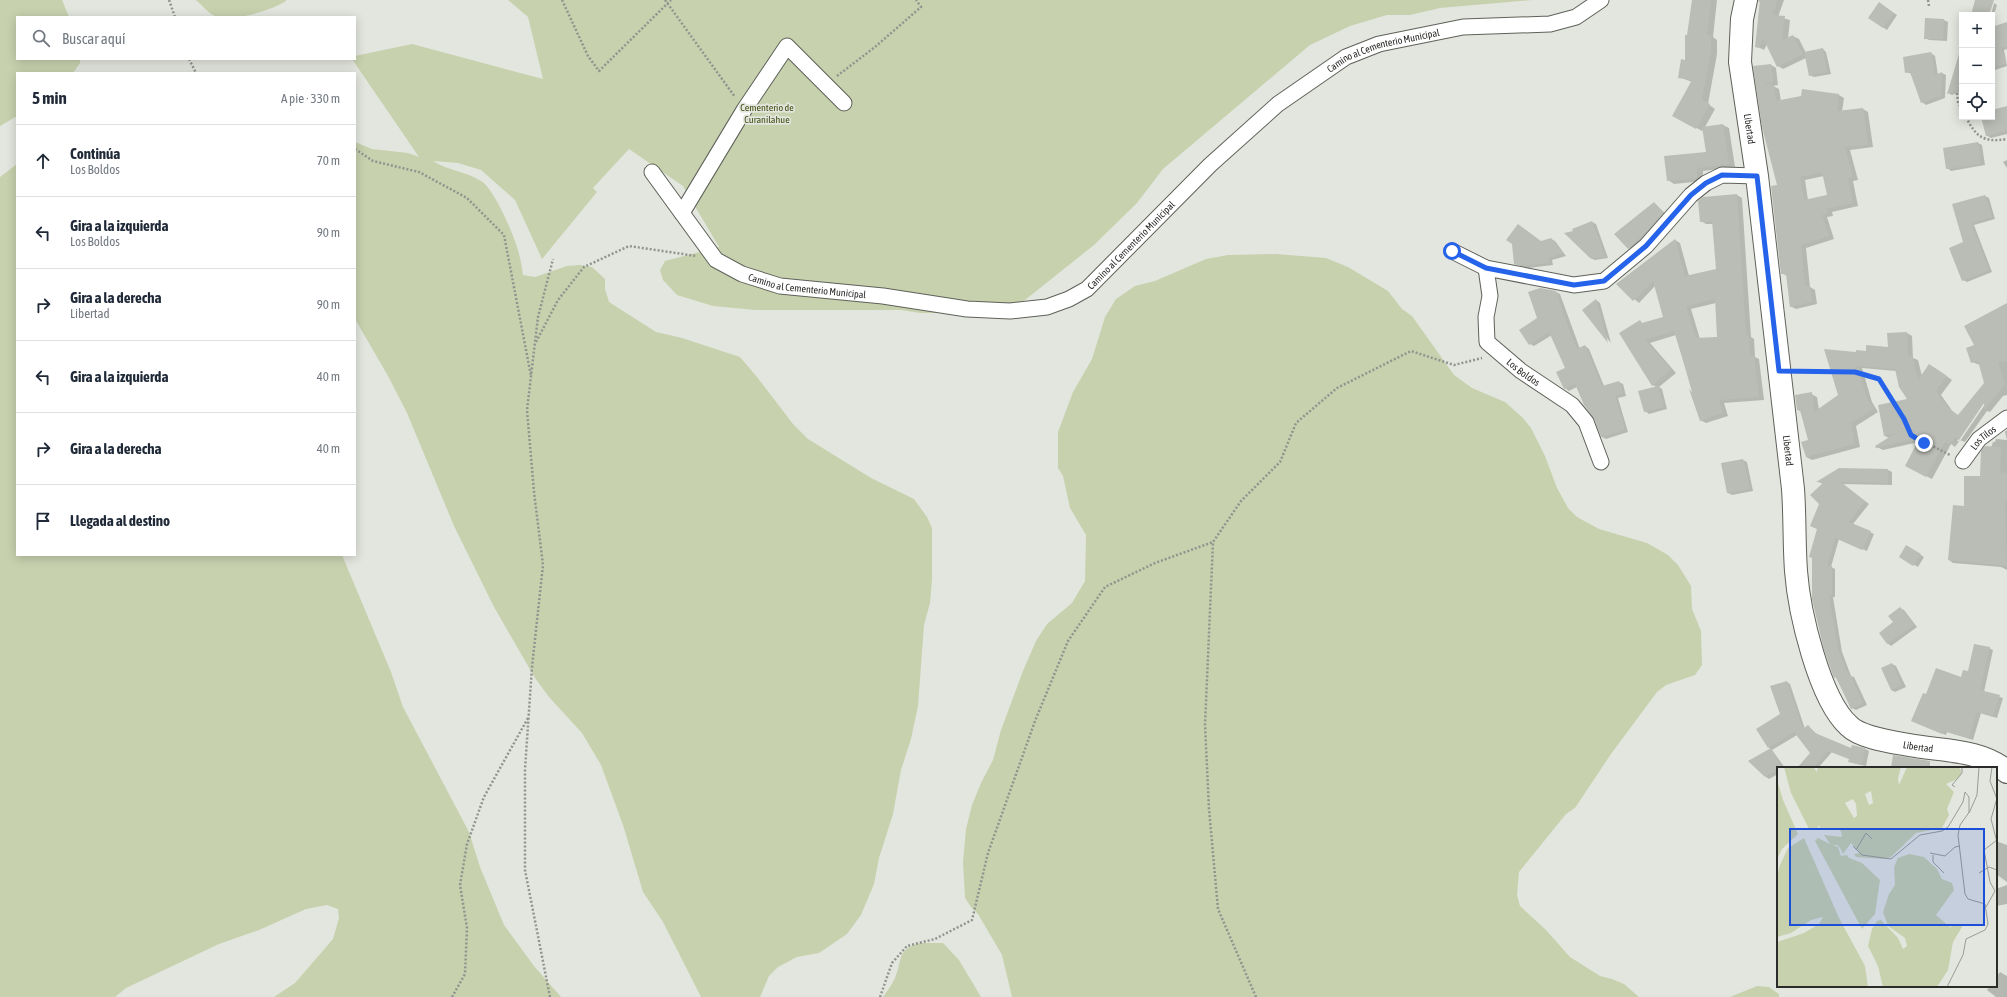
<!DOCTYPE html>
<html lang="es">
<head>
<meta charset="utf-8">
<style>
  body { margin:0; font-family:"Asap Condensed",sans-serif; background:#f2f2f3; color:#1f2937 }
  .controls { position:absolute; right:12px; top:12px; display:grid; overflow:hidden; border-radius:0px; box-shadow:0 2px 10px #0003 }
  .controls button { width:36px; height:36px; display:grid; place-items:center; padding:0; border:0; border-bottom:1px solid #e0e1e3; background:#fff; color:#1f2937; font:20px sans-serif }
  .stop { position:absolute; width:12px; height:12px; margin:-9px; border:3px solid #2563eb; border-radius:50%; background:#fff }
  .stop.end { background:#2563eb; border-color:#fff; box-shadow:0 1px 4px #0008 }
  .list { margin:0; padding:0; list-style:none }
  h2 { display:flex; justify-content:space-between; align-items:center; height:52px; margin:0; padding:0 16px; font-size:17px }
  h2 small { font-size:13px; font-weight:400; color:#747a83 }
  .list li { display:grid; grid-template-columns:26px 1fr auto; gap:12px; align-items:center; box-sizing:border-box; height:72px; padding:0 16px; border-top:1px solid #e0e1e3 }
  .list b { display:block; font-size:15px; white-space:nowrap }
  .list p { margin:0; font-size:13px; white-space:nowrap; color:#747a83 }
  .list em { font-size:13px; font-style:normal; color:#747a83 }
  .icon { flex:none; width:22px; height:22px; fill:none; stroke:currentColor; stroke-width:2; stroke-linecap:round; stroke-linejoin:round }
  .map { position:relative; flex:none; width:2007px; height:997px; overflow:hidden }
  .search { position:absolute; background:#fff; box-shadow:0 2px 10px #0003; left:16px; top:16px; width:340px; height:44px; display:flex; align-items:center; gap:10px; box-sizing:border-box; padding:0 14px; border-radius:0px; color:#747a83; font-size:15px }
  .panel { position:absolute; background:#fff; box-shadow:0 2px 10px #0003; left:16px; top:72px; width:340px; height:484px; border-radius:0px }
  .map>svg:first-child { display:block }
</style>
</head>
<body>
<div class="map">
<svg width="2007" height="997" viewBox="0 0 2007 997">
  <rect width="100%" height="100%" fill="#e3e6de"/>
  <path fill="#c7d1ae" d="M0,0h62l7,17h-52v42h63v4l-7,10h-56v43l-17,10z
    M196,0h90v1c-13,9 -56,22 -71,15 -7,-3 -13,-11 -19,-16z
    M508,0h1024l-92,8 -30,7h-23l-37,11 -40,19 -147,124 -26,34 -43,42 -69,55 -18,8 -30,5h-57l-19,-3h-146l-42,-4 -36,-11 -14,-15 -3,-10 5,-9 54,-14 -36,-61 -54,-37 -36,39 4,4 -55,67 -27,-59 -34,-30 -23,-7 -25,-2c15,10 33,10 48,20 13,7 35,58 38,73 2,7 3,14 4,21l12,2 32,-11 13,-1 12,2 13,12v10l4,13 47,30 26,6 58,19 17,20 36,47 15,15 63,39 43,21 13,18 5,11v51l-2,24 -6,22 -6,81 -7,33 -10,31 -8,44 -14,44 -5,26 -13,31 -14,19 -28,19 -22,4 -19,10 -9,9 -9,21h-59l-38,-75 -20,-30 -20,-67 -22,-60 -19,-32 -33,-36 -14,-19 -41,-71 -40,-81 -47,-113 -19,-37 -33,-57v-177l17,7 36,4 11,4 -67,-98h3v-3l57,-12 131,35 -15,-62z
    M17,164v391h325l49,117 12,35 66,125 11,35 24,58 30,41 27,31h-287l21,-14 38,-44 6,-21 -1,-9 -11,-4 -21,4 -47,21 -40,14 -93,44 -11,9h-115v-820z
    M1276,254l50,4 22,9 40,24 14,18 10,7 42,59 18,13 33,14 18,16 8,10 14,28 12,32 11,20 9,9 22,12 48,14 21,12 10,10 13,21 1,23 9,22 1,34 -7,10 -29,10 -9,7 -46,62 -36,54 -9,6 -47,58 -2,23 3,11 26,24 24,27 30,19 12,3 12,5 15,13h-627l-10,-42 -24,-41 -7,-7 -6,-9 -2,-36 3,-33 6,-24 9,-22 12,-23 8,-30 22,-59 13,-30 11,-17 25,-21 13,-22 1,-46 -16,-27 -7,-32 -5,-8v-36l15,-40 19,-33 13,-42 11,-18 19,-13 20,-5 51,-22 22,-4z
    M920,943h23l16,17 22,37h-98c4,-6 9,-12 12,-19 8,-19 1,-28 25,-35z
    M1757,986l12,1 10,7v3h-49z"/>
  <path fill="#0003" fill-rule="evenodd" d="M1693,0h24l-4,37 4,3v14l-9,50 7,5 -10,18 18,-2 6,3 6,39 -32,4v10l-29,3 -6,-4 39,-27 -3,-24 -2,2 -28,-16 18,-33 -13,-5 7,-16z
    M1758,0h26l-6,17 12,3 -2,19 5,-3 6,3 7,14 17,-4 3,3 5,22 -17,3 -4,-2 -4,-17 -23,11 -5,-3 -11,-22 -3,6 -8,-4 5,-42z
    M1994,3l3,2 -5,16v-6h-1z
    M1883,6l14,9 -10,15 -18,-12z
    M1944,20l4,2 -1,19 -18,-1 -4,-2z
    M2007,23v26l-3,1 3,16 -15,5v-42z
    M1931,53l4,3 3,19 4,-2 4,2 -1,23 -19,7 -4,-3 -10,-28 -6,-2z
    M1771,65l5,3 2,17 -5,1 6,3 2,12 58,-6 5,3 -2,14 21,-3 5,3 5,35 -23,3 8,30 -5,1 5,25 -26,6 1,4 -6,1 7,22 -28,9 4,39 5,3 2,14 -21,5 -6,-3 -3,-30 -5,-3 -4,-87 -24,-119zM1824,176l4,19 -20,5 -3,-20z
    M1962,66v25l-10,4 -4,-2z
    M2007,107v27l-16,4 -5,-3 -4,-18h10v-6z
    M1978,143l4,2 3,20 -34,6 -4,-3z
    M2007,160v8l-4,-6z
    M1737,195l5,3 9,139 3,2 1,18 4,2 5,41 -40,3 4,13 -22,7 -6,-3 -24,-85 -26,8 26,30 -17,14 3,2 5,20 -18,5 -4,-3 11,-24 -3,-2 -33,-52 20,-11 4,2 20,-7 -9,-31 -16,17 -22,-19 58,-44 5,3 9,33 29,-6 -5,-46h-7l-5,-3zM1716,303l2,35 -18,1 -9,-30z
    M1985,196l4,2 6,21 -21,6 18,47 -25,10 -4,-2 1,-37 -10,-38z
    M1654,203l13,12 -35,36 -3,-3z
    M1592,222l4,2 12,34 -13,2 -5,-2z
    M1551,239l4,2 11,15 -14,4 1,5 -25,3 -13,-4z
    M1556,292l4,2 20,55 5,-3 4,3 15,37 15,-4 4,2 3,12 -8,2 10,34 -22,7 -4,-2 -7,-19 -18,-31 -8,4 -4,-3 1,-20 -14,-33 -18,11 -4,-2 8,-25z
    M1596,300l4,3 11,40 -27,-33z
    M2007,322v73l-4,1 -13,16 -3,-1 -22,31 -5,-2 -5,7 -4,-3 -19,35 -26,-13 13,-24 -36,8 -6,-3 12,-9 -4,-2 24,-36 -13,-29 -34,-3 10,34 6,10 -22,14 4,21 -48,13 -6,-3 3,-16 -8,-29 -3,-2 13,-16 6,3 2,13 20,-15 18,-42 32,-5 18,-15 5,3 1,22 5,2 4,16 13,-8 17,12 -11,15 12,17 6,4 26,-33 -5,-18 -8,-3 3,-16zM1986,399l2,1 -28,41h-3z
    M2007,430v140l-6,-3 -48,-4 -4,-3 16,-53 16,-30 12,-35h2l1,-3 11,1 -2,-8z
    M1743,460l4,2 6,29 -21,4 -4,-2 -6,-29z
    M1888,470l4,2v13l-50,-1 27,20 -16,20 21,10 -7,17 -28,-12 -8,28 4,2v28h-2l9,55 9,24 3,1 13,28 -11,5 -4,-2 -18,-34 -16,-145 -7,-3 10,-22 3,-20 -6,-2z
    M1906,546l18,11 -6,10 -18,-10z
    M1900,608l4,2 13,17 -26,19 -4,-3z
    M1989,648l4,2 -9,42 19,6 -6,20 -16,-5 -8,27 -26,-8 -1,3 -30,-12 11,-27 35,-17z
    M1892,664l4,2 10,21 -11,5 -4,-2z
    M1787,682l3,2 15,45 3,-3 10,9 34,14h13l4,2 -3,15 -13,-3 -4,-2 1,-2 -18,-7 -14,16h-20l13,-15 -14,-18 -25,15 13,18h-7v6l-9,5 -3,-2 5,-28 -2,-1 12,-33z
    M1996,841l11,4v37l-11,-8z
    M2007,885v19l-11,2v-17z
    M2000,972l7,4v21h-11l-9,-7 3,-4h6v-9z"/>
  <path fill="#babdb5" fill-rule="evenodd" d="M1692,0h19l-4,35h4v15l-9,50 8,4 -14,25 -24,-13 20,-36 -14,-2 3,-19 4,1v-25h2z
    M1760,0h18l-6,15 13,1 -3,24 11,-5 10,19 -26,13 -14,-29 -4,10 -4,-1z
    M1975,0h19l-5,15h-18z
    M1879,2l15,11 -11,15 -15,-10z
    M1925,18l19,1 -1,20h-19z
    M2007,22v24l-6,2 5,15 -14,5v-41z
    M1823,48l4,24 -18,4 -5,-24z
    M1931,52l4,23 7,-3 -1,24 -20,7 -11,-31 -5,1 -2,-16z
    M1959,54l3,1v33l-15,6z
    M1771,64l2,18 -9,2 10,1 2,16 25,-5 1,-7 37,5 -2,17 26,-3 5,37 -23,2 8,30 -5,1 5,25 -26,6 1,4 -6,2 7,21 -28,9 4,41h5l2,16 -22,5 -4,-33h-5l-10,-88 6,-1 -15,-58 -9,-61zM1822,172l5,23 -23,5 -4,-23z
    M2007,106v25l-21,5 -5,-19h11v-7z
    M1723,124l6,40 -32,4v10l-30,3 -3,-25 42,-4 -4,-25z
    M1978,142l3,22 -35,5 -3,-21z
    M1737,194l9,141h3l1,20h4l5,42 -40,3 4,13 -23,8 -11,-32 4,4 -19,-62 -29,9 26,29 -19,17 -33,-53 21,-13 2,3 21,-6 -10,-36 -20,20 -17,-17 59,-45 10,37 31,-7 -4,-48 -12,1 -2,-21 5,-4zM1715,299l2,38 -21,1 -10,-32z
    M1985,195l7,22 -21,6 18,47 -27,11 -13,-33 14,-6 -11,-38z
    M1654,202l10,11 -22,23 -14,13 -14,-15z
    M1592,221l6,16 7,20 -15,1 -26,-25 9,-2 -1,-2z
    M1518,224l23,17 10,-3 12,15 -14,5v5l-26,3 -9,-2 -2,-20 -6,-4z
    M1540,288l16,3 10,31 11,27 8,-4 17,41 17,-5 4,13 -8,2 10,34 -24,7 -7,-18 -10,-14 -9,-21 -11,5 -8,-17 9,-4 -16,-36 -20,13 -10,-15 18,-12 -9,-26z
    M1596,299l12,44 -26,-33z
    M2007,303v59l-9,-1 7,23 -21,26v-7l-25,37 -4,-3 -5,7 -5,-2 -19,35 -21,-11 15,-29 -44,11 -1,-2 21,-13 -12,3 -6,-31 29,-6 -8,-12 -4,-18 -38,-3 10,32 7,11 -23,14 4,21 -49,13 -5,-15 7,-2 -8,-30h-3l-2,-15 17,-3 2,20 24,-17 -14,-46 32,3v-2l10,1v-6l22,2 -1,-14 20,-1 1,25 4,-1 6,24 11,-16 18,12 -11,15 11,16 11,8 26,-32 -6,-22 -7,2 -5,-15 8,-3 -10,-19z
    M1658,386l6,21 -20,5 -6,-21z
    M1985,446l16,1 -1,26 7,-1v30h-2l2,64 -59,-6 5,-55 11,1v-30h16l1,-25z
    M1743,459l7,30 -23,4 -6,-30z
    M1839,468l49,1v14l-47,-1 24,19 -16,21 22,9 -9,19 -27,-12 -8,28h5v29h-3l9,54 10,26 2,-1 13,29 -12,6 -15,-32 -2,1 -10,-28 -12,-51v-41l-3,-1 8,-28 -7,-3 9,-22 -9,-9 14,-13h-8z
    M1906,545l15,9 -8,12 -14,-9z
    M1900,607l14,18 -27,19 -8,-11 14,-11 -5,-6z
    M1974,644l16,3 -10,43 20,5 -7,22 -16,-5 -8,26 -26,-7 -1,3 -31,-13 12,-28 3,1 10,-26 25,9 2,-7 5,1z
    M1892,663l10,22 -11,5 -10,-22z
    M1787,681l16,48 5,-4 7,8 36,15 1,-3 13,3 -3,17 -14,-3 1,-3 -21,-8 -15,17h-16l13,-15 -16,-21 -26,16 -12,-19 24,-15 -10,-28z
    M1771,748l11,19 -17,10 -17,-16z
    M1893,755l37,6v7h-39z"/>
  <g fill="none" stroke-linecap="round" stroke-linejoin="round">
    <g stroke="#5e6159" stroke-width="17">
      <g id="street">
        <path id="s1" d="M652,172l64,88 26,14 38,12 103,10 84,13 43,2 37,-4 22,-8 18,-10 123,-124 68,-61 68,-47 33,-13 84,-17 87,-3 26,-7 25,-17"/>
        <path d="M682,213l62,-103 43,-64 57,57"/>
        <path d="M1452,251l34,17 88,17 30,-4 42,-35 45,-51 15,-12 16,-8 35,1"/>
        <path id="s2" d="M1486,268l4,28 -4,21 1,25 34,29 51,34 14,17 15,40"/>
        <path id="s3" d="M1963,461l16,-22 28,-21"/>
      </g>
    </g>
    <g stroke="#5e6159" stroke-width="24">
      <g id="secondary">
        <path id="s4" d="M1746,0l-4,19 -2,43 17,114 36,313c2,27 1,54 3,82 3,40 23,128 53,155 12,12 44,16 60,19 31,6 74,4 98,27"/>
      </g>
    </g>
    <path stroke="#91938e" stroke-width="2.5" stroke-dasharray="2 2" stroke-linecap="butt" d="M169,0l6,17
      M562,0l26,56 11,15 72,-71
      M665,0l70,97
      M1928,0l1,6
      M189,59l7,14
      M837,76l38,-29 46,-40 -5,-7
      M1957,93l1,9 4,8
      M1966,117c10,20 18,26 41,22
      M355,149l18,12 46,11 48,26 37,37 27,141
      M536,342l22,-42 26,-33 45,-21 67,10
      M1798,371l57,1 24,7 25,40 7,16 39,20
      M452,997l13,-23 2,-46 -7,-43 7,-41 17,-47 44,-79
      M550,997l-25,-127v-101l7,-102 11,-102 -9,-73 -7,-82 11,-93 15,-58
      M880,997l12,-34 15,-17 28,-7 37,-19 16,-67 47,-132 33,-80 37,-54 50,-24 58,-21
      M1256,997l-38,-88 -9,-100 -4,-84 8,-183 28,-41 39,-39 16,-39 41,-35 74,-37 43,14 28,-7"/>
    <use href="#street" stroke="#fff" stroke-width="15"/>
    <use href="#secondary" stroke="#fff" stroke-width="22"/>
  </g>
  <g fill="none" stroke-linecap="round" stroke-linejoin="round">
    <path stroke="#2563eb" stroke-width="5" d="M1452,251l34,17 88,17 30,-4 42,-35 45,-51 15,-12 16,-8 35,1 22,195 76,1 24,7 25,40 7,16 13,8"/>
  </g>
  <g text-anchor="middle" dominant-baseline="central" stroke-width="3.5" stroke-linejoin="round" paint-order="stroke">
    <g font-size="10" fill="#2b2c29" stroke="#e3e6de">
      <text stroke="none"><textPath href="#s1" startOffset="877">Camino al Cementerio Municipal</textPath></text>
      <text stroke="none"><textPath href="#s4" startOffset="130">Libertad</textPath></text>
      <text stroke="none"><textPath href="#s1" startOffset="553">Camino al Cementerio Municipal</textPath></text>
      <text stroke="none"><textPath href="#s1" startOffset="205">Camino al Cementerio Municipal</textPath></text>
      <text stroke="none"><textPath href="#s2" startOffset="122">Los Boldos</textPath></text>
      <text stroke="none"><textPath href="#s3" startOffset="31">Los Tilos</textPath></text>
      <text stroke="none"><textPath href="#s4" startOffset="454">Libertad</textPath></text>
      <text stroke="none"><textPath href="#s4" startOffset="814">Libertad</textPath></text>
    </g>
    <g font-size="10" fill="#3f4b0d" stroke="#e3e6de">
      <text x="767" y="107">Cementerio de<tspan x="767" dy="12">Curanilahue</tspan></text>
    </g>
  </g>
  <g transform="translate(1777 767)">
    <rect width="220" height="220" fill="#e3e6de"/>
    <path d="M7,0l30,1 3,4 1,-5h83l-3,11 1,7 8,-18h52l2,4v4l-6,5 -9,4 8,8 -7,17 2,6 -7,13 -26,5 -25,24 -7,2 -28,-2 -2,-3 6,-1 -9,-10 -8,11 -3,-6 -3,-3h-4l5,2 3,9 6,-1 2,3 13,5 18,17 -5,34 -13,15 -47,-88 3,-3 12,6 -6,-9 18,2 -1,-6 -7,-3 -14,2 -1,-5 -2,5 -8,-1 -18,-36zM94,24l2,12 -4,2 -4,-11zM76,32l3,5 1,12 -3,2 -9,-15zM0,13l6,20 15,34 -16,15 -5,10zM27,71l35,80 26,48 3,21h-91v-45l27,-9 15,-9 4,-7 -12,3 -20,13 -14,4v-61l3,-11 8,-17zM132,87l15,3 13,12 5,10 10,4 2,7 -18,25 14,12 10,-3 2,3 -9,15 -5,28 -11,17h-54l-5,-21 -10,-20 4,-17 5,-8 4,-1 17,18 5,11 4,-3 -2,-8 -17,-12 -5,-14 6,-18 6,-9 -1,-18 4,-9z" fill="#c7d1ae" fill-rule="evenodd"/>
    <path fill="none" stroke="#999c96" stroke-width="1" d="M215,0l-2,14 7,18M178,20l-3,-2 10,-12v-6M220,31l-6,21 6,23M76,79l9,9 29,4 29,-24 22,-4 6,-4 15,-25 2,-10 4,5v16M79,83l10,-17 6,6M153,86l15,3 10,-9 5,-1M156,88v7l11,11M202,106l10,-6 8,3M209,140l9,-16 -5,-9 -6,-32 13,-10M170,220l16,-32 3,-16 19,-9 3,-6 -3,-20 -17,-5 -3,-5 -7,-59 2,-10 10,-14 7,-16 2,-28"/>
    <path fill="#1d4ed8" fill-opacity="0.15" stroke="#1d4ed8" stroke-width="2" d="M13,62h194v96h-194z"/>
    <rect width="220" height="220" fill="none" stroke="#2b2c29" stroke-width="2"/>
  </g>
</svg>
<div class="controls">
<button>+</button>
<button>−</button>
<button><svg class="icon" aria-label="locate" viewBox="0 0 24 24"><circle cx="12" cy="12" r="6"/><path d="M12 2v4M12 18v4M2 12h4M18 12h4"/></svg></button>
</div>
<div class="stop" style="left:1452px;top:251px"></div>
<div class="stop end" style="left:1924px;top:443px"></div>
<div class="search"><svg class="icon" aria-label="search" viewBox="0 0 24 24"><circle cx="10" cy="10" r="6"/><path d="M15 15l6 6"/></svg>Buscar aquí</div>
<section class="panel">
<h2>5 min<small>A pie · 330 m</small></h2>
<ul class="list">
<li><svg class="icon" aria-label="ahead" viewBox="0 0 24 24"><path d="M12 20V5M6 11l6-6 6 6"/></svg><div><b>Continúa</b><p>Los Boldos</p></div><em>70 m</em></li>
<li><svg class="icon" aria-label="left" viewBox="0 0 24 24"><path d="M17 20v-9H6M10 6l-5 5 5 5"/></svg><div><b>Gira a la izquierda</b><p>Los Boldos</p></div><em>90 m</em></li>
<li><svg class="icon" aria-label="right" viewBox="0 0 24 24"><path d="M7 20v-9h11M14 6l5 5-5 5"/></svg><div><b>Gira a la derecha</b><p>Libertad</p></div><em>90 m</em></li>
<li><svg class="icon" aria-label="left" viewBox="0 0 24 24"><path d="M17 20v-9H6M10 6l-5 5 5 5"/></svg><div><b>Gira a la izquierda</b></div><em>40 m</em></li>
<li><svg class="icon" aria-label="right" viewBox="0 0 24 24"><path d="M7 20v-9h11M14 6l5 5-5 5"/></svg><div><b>Gira a la derecha</b></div><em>40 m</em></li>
<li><svg class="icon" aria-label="arrive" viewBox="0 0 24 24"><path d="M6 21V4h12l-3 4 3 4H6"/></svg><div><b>Llegada al destino</b></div></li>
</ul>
</section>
</div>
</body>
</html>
